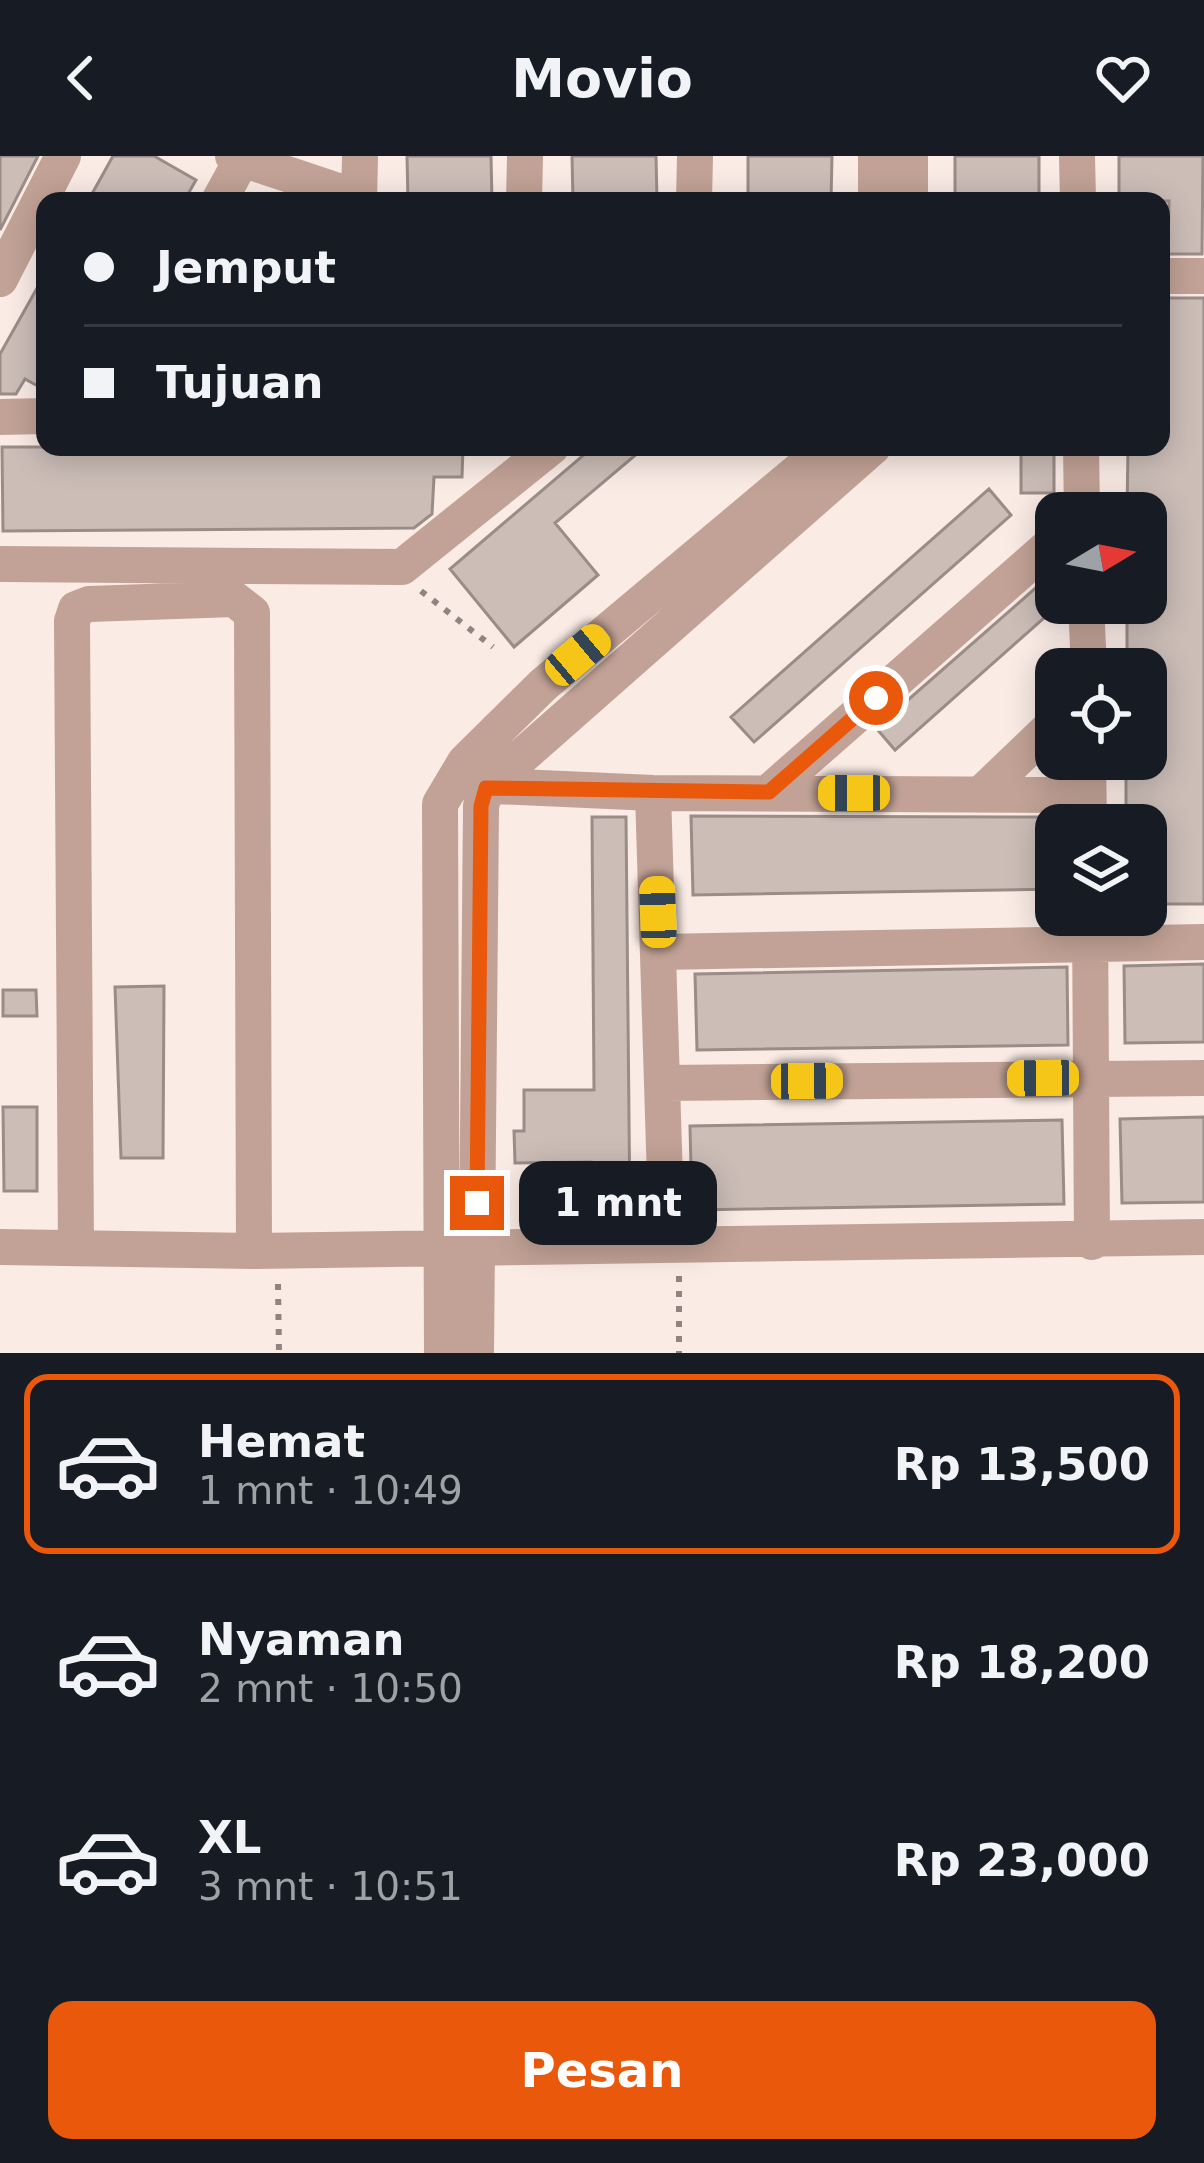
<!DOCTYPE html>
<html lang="id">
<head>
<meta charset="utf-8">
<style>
  :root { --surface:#171b24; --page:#242831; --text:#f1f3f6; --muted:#9ea1a6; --line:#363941; --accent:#ea580c }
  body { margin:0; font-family:"DejaVu Sans",sans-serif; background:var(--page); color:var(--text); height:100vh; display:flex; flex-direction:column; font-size:45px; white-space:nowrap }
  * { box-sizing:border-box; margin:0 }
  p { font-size:39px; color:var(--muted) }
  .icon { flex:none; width:66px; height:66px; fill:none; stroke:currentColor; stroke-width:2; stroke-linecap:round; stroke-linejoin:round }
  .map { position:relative; height:1197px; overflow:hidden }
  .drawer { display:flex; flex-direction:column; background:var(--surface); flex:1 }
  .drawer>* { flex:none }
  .top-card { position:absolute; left:36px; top:36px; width:1134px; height:264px; border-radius:24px; box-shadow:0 6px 30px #0003; display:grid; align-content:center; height:264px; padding:0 48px; background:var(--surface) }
  .needle { width:78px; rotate:80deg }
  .tools { position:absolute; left:1035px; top:336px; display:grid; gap:24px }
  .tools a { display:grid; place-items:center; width:132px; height:132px; border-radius:24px; background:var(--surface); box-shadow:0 6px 30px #0003; font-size:60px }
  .end { position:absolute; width:54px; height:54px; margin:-27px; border:15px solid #ea580c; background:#fff; box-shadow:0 0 0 6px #fff }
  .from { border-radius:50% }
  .bubble { position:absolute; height:84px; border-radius:24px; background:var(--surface); box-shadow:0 6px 30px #0003; font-size:39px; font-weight:700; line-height:84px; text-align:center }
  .car { position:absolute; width:36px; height:72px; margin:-36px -18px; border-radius:15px; box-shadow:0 0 9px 3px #0007; background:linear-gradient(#f5c518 24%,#345 0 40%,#f5c518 0 76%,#345 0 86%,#f5c518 0) }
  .top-card b { display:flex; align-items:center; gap:42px; height:114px; font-size:45px }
  .top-card b+b { border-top:3px solid var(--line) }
  .top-card i { width:30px; height:30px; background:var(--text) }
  ul { padding:21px 0 0; list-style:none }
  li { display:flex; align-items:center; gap:36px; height:180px; margin:0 24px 18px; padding:0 24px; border:6px solid transparent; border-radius:24px }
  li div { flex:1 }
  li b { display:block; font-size:45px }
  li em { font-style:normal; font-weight:700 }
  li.active { border-color:var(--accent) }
  li>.icon { width:108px; height:108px; stroke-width:1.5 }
  .button { display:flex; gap:24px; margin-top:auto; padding:24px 48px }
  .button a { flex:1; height:138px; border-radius:24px; background:var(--accent); color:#fff; font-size:48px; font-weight:700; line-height:138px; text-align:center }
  header { display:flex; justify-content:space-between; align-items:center; height:156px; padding:0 48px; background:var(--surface); font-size:54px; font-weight:700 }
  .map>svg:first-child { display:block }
</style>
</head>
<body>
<header><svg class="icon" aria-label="back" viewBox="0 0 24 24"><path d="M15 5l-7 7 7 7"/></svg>Movio<svg class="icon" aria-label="heart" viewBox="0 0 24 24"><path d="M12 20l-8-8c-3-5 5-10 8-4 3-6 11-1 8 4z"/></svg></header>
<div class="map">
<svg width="1204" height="1197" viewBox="0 0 1204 1197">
  <rect width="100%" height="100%" fill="#faebe5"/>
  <!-- building -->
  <path fill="#ccbdb7" stroke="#9a8c87" stroke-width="3" d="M0 0H38L0 74Z
    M113 0H154L196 24 184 45H88Z
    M407 0H491L492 45H408Z
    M572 0H656L657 45H573Z
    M748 0H832L831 45H748Z
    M955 0H1039V45H955Z
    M1119 0H1203L1202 98H1168L1169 45H1119Z
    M45 118V234L25 223 16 238H0V198Z
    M1161 142H1204V748H1146V669H1126V606H1146V513H1127V447H1146V357H1127L1128 291H1161Z
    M2 291H463L462 321H434L432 358 414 372 3 375Z
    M593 291H645L555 367 598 419 514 491 450 413Z
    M1021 291H1054V337H1021Z
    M989 333 1011 359 754 586 731 561Z
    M1047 422 1056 433V447H1061L895 594 876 572Z
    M691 660 1056 661V733L693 739Z
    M592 661H626L630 1062H592L591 1006 515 1007 514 975H524V934H594Z
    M1204 808V886L1125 887 1124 810Z
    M1067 811 1068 889 697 894 695 818Z
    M164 830 163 1002H121L115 831Z
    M3 834H36L37 860H3Z
    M3 951H37V1035H4Z
    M1204 961V1046L1122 1047 1120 963Z
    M1062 964 1064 1048 692 1054 690 970Z"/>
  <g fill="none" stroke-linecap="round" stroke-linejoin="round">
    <!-- path -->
    <path stroke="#8e8480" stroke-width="6" stroke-dasharray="6 9" stroke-linecap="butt" d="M421 435 493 491
      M679 1120V1197
      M278 1128 279 1197"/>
    <!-- minor -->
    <path stroke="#c2a296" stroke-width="36" d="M233 0 359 42
      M876 0V45
      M910 0V45
      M1077 0 1078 45
      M219 45 242 3
      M359 45 360 0
      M524 45 525 0
      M694 45 695 0
      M1161 120H1204
      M0 123 63 0
      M0 261 45 260
      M1081 291 1082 357
      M0 408 402 411 551 291
      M1086 447 1089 513
      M1088 603 1089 669
      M473 629 653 637 1088 639
      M769 636 1056 384
      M653 637 667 1089
      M982 637 1056 566
      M1090 759 1092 1086
      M660 796 1204 786
      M665 927 1204 922
      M0 1091 254 1095 1204 1081
      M76 1091 72 465 76 453 89 448 234 443 252 457 254 1095
      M442 1197 440 648 465 606 543 529 827 291
      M476 1197 481 650 486 632 873 291"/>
  </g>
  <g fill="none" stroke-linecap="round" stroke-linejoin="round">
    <!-- route -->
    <path stroke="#ea580c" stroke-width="15" d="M477 1047 481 650 486 632 769 636 876 542"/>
  </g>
</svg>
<div class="tools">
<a><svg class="needle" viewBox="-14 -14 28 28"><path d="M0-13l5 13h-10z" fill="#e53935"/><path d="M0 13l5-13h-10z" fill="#9ea1a6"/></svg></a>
<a><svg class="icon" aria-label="locate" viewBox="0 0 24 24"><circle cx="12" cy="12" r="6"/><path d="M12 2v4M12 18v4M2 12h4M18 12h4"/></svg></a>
<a><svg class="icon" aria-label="layers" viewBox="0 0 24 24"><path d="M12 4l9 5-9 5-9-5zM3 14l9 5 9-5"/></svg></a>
</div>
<i class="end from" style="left:876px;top:542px"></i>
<i class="end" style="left:477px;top:1047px"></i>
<div class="bubble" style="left:519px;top:1005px;width:198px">1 mnt</div>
<i class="car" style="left:578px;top:499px;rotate:50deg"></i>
<i class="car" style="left:854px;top:637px;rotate:270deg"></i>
<i class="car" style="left:658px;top:756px;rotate:358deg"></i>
<i class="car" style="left:1043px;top:922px;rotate:269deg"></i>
<i class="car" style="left:807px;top:925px;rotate:89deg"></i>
<div class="top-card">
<b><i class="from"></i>Jemput</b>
<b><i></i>Tujuan</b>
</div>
</div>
<section class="drawer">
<ul>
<li class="active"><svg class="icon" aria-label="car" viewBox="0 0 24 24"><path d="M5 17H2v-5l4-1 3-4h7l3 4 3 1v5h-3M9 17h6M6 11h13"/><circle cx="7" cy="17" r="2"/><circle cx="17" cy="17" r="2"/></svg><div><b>Hemat</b><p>1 mnt · 10:49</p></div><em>Rp 13,500</em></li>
<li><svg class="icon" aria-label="car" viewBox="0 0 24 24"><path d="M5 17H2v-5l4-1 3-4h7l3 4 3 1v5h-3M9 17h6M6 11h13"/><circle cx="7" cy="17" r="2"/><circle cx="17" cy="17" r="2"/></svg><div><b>Nyaman</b><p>2 mnt · 10:50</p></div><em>Rp 18,200</em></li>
<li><svg class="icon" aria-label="car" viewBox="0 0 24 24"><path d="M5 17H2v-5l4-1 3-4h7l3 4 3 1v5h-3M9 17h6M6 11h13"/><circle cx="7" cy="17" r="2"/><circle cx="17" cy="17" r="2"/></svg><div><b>XL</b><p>3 mnt · 10:51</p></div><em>Rp 23,000</em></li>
</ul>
<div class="button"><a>Pesan</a></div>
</section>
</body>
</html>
